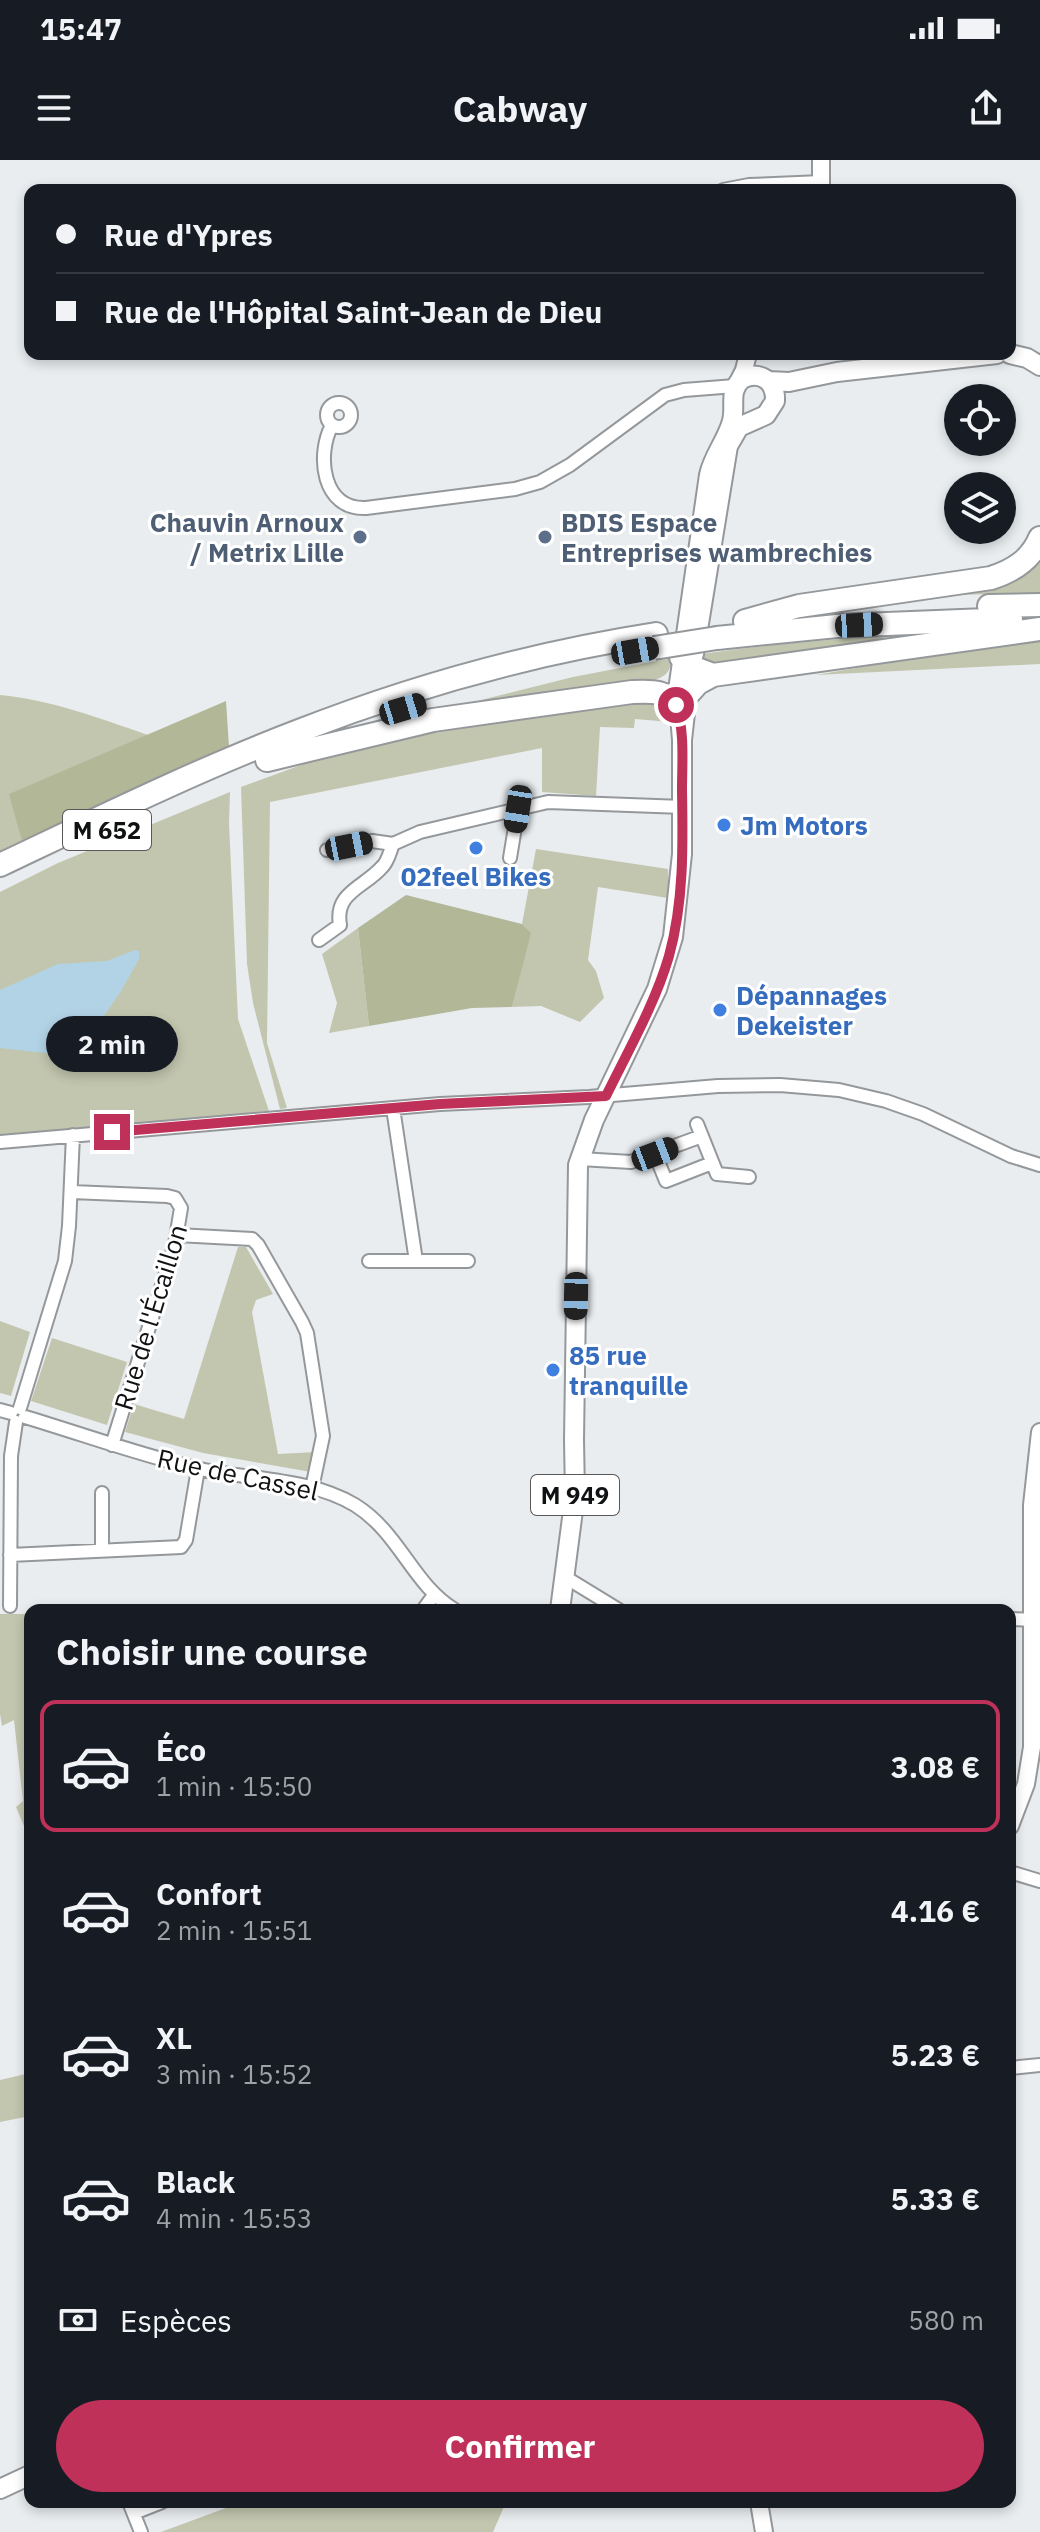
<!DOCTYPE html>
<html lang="fr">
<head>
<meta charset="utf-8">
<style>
  :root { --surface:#171b24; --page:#242831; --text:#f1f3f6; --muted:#9ea1a6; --line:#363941; --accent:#c03159 }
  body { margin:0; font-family:"IBM Plex Sans",sans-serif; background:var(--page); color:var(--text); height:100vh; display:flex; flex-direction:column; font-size:30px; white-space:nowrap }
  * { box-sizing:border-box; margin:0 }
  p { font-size:26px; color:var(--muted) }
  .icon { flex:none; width:44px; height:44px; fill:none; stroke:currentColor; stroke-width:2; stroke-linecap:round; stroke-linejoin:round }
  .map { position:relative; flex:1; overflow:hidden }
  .panel { position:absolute; left:24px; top:1444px; width:992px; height:904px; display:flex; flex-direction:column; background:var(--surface); border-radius:16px; box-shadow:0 4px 12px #0003 }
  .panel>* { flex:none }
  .top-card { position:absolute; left:24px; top:24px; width:992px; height:176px; border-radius:16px; box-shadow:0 4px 12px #0003; display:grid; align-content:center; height:176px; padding:0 32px; background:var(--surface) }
  .tools { position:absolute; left:944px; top:224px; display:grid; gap:16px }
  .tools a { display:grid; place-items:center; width:72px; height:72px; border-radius:50%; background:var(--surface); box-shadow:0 4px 12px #0003; font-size:40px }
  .end { position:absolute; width:36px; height:36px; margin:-18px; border:10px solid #c03159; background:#fff; box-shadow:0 0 0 4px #fff }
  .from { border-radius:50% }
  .bubble { position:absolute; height:56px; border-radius:28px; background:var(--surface); box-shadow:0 4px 12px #0003; font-size:26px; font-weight:700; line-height:56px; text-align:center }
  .car { position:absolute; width:24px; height:48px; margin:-24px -12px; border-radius:10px; box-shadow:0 0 6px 2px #0007; background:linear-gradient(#222 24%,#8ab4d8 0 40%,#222 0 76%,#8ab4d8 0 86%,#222 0) }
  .top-card b { display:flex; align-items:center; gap:28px; height:76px; font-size:30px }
  .top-card b+b { border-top:2px solid var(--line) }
  .top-card i { width:20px; height:20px; background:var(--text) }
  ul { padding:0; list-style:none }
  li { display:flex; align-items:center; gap:24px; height:132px; margin:0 16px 12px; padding:0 16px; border:4px solid transparent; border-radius:16px }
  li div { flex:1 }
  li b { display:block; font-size:30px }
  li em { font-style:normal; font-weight:700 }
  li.on { border-color:var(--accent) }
  li>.icon { width:72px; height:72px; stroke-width:1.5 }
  h2 { padding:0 32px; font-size:36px; line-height:96px }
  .pay { display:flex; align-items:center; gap:20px; height:88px; padding:0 32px; font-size:30px }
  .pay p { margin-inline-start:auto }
  .cta { display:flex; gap:16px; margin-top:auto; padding:16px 32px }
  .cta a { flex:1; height:92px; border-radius:48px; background:var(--accent); color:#fff; font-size:32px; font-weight:700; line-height:92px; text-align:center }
  .status { display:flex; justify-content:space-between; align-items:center; height:56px; padding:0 40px; background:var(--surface); direction:ltr }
  .status svg { height:22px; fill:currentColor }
  header { display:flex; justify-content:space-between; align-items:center; height:104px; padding:0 32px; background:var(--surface); font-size:36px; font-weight:700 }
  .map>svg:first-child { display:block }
</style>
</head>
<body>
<div class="status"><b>15:47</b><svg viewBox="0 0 49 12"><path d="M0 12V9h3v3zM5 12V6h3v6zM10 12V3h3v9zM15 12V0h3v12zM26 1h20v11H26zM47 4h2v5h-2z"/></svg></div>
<header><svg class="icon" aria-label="menu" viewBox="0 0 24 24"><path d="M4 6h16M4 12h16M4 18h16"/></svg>Cabway<svg class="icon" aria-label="share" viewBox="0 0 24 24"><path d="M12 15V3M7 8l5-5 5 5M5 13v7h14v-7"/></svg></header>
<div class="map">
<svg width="1040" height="2372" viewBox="0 0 1040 2372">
  <rect width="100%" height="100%" fill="#e9edf0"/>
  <!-- green -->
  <path fill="#c2c6ae" d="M1036 401 1040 404V433L954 435 978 428Z
    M947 475 719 508 702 501V494C783 482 865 476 947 475Z
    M1040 479V504L816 515 1003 482Z
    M672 498C670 515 664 517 648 522L441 550 573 517Z
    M0 535C51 540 99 558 148 575L10 634 22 682 0 692Z
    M651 539C663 542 669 549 670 562L635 559 634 568 600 567 596 636 542 632V588L270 642 267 883 287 948 280 949 253 843 247 804 241 627 350 587 403 576Z
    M230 632 229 663 238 859 269 951 0 975V732L58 703Z
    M536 689 668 709V738L598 727 588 800 596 811 604 838 580 862 541 846 512 847 530 773 522 764Z
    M358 768 369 866 329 873 337 843 322 794Z
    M238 1087H246L273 1134 256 1140 252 1152 278 1294 316 1292 311 1312 203 1293 125 1272 134 1244 184 1259Z
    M0 1161 30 1172 11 1236 0 1233Z
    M52 1178 127 1202 107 1265 31 1241Z
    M0 1454H30L29 1678 16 1647 23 1641 14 1560 2 1566 0 1554Z
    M30 1913V1956L0 1962V1920Z
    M242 2342H506L493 2372H161Z"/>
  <!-- forest -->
  <path fill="#b1b797" d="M226 541 229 587 91 648 22 682 9 634Z
    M406 735 522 764 531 773 512 847 472 848 369 866 358 768Z"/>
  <!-- water -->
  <path fill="#b2d3e6" d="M135 790 139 791V799L121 831 83 887 63 895 0 888V830L58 804 107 801Z"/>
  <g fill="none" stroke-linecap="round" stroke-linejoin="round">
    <defs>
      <path id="street" d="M723 30 749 25 822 22
        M327 255a12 12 0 1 1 24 0a12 12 0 1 1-24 0Z
        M332 265C316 295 322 350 366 348L515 329 540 322 570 305 665 235 684 230 735 226
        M327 690 372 681 393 684
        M510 698 518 649
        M319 780 340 765C334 732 365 727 382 707 388 702 390 691 393 684L420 672 548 642 683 647
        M393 948 416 1101
        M697 964 717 1014 749 1017
        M0 982 440 944 589 937 718 926 780 925 839 930 886 941 923 954 1011 996 1040 1005
        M655 994 666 1021 712 1003
        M580 999 631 1002 702 976
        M72 1032 167 1036 175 1038 181 1048 175 1084 112 1285
        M177 1075 252 1079 258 1085 302 1162 307 1173 323 1276 312 1328
        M369 1101H468
        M20 1248 65 1101 69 1066 73 975
        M0 1250 11 1253
        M25 1257C82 1274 137 1294 195 1308 247 1320 308 1317 355 1345 400 1373 412 1424 455 1450
        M102 1389V1333
        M10 1395 181 1387 186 1380 198 1309
        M565 1417 619 1450
        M10 1446 11 1296 16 1262
        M423 1450 434 1435
        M1010 1459 1040 1460
        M1010 1712 1040 1721
        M1010 1908 1040 1905
        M129 2342 141 2372
        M134 2353 162 2342"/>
      <path id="secondary" d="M821 30V0
        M737 224 744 210 748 194
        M1010 1666 1026 1624 1032 1587V1345L1040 1272
        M759 2342 764 2372"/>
      <path id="primary" d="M1010 194 1027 198 1040 206
        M769 221 789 222 837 212 997 194
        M682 580 687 535
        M560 1450 575 1335 574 1280 578 1005 594 960 657 829 673 777 682 694V580L678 530 709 315C713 296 727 280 732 261 736 245 728 231 742 219 760 210 776 221 775 241L766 255 739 267 728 286 694 494
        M0 2329 30 2315"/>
      <path id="highway" d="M989 446 1040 445
        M745 461 799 446 991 418C1013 411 1031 400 1040 378
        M717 478 837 466 1011 459
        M681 497 697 509 713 515
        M688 534 698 523 713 515 1040 469
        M267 600 433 560 632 532C652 531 668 530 678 549
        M0 705C99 658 197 610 299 571 414 526 534 493 656 474"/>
    </defs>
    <!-- street casing -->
    <use href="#street" stroke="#95989b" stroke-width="16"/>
    <!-- secondary casing -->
    <use href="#secondary" stroke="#95989b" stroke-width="20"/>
    <!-- primary casing -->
    <use href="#primary" stroke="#95989b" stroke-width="22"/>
    <!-- highway casing -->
    <use href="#highway" stroke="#95989b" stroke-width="26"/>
    <!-- street -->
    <use href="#street" stroke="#fff" stroke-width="12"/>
    <!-- secondary -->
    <use href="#secondary" stroke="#fff" stroke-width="16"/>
    <!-- primary -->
    <use href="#primary" stroke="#fff" stroke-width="18"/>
    <!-- highway -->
    <use href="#highway" stroke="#fff" stroke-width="22"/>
    <defs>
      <path id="highway-bridge" d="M654 488 717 478"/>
    </defs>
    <!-- highway-bridge casing -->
    <use href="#highway-bridge" stroke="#95989b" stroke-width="26" stroke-linecap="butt"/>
    <!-- highway-bridge -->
    <use href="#highway-bridge" stroke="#fff" stroke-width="22"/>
  </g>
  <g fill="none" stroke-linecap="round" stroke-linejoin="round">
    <!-- route -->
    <path stroke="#c03159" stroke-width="10" d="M112 972 440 944 606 936C628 891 655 844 669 796 684 742 683 685 682 630 682 603 685 571 676 545"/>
  </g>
  <!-- markers -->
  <g fill="#5c6f8a" stroke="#fff" stroke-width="3">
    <circle cx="360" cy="377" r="8"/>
    <circle cx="545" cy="377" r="8"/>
  </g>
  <g fill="#3f7fe0" stroke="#fff" stroke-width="3">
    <circle cx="724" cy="665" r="8"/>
    <circle cx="476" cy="688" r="8"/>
    <circle cx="720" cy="850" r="8"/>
    <circle cx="553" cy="1210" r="8"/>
  </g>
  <g text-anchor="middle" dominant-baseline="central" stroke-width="6" stroke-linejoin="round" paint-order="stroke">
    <!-- shield labels -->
    <g fill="#fff" stroke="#585859" stroke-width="2">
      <rect x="63" y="650" width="88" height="40" rx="6"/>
      <rect x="531" y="1315" width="88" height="40" rx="6"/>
    </g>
    <g font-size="24" font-weight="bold" fill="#101112">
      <text x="107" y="670">M 652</text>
      <text x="575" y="1335">M 949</text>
    </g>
    <!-- service labels -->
    <g font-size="26" font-weight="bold" fill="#4e5e75" stroke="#fff" text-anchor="end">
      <text x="344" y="362">Chauvin Arnoux<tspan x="344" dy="30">/ Metrix Lille</tspan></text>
      <text x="561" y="362" text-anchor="start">BDIS Espace<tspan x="561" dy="30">Entreprises wambrechies</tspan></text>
    </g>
    <!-- shop labels -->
    <g font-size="26" font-weight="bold" fill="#366cbe" stroke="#fff" text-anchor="start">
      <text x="740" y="665">Jm Motors</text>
      <text x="476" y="716" text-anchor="middle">02feel Bikes</text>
      <text x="736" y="835">Dépannages<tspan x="736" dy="30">Dekeister</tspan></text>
      <text x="569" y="1195">85 rue<tspan x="569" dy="30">tranquille</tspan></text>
    </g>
    <!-- street labels -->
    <g font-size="26" fill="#101112" stroke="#fff">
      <text transform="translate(150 1157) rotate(-73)">Rue de l'Écaillon</text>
      <text transform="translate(238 1314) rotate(12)">Rue de Cassel</text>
    </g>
  </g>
</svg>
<div class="tools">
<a><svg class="icon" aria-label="locate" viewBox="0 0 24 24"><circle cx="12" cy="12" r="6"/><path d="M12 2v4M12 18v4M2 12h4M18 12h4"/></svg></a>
<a><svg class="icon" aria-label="layers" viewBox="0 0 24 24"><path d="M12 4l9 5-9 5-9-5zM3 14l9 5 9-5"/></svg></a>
</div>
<i class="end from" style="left:676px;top:545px"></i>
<i class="end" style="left:112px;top:972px"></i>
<div class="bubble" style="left:46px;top:856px;width:132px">2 min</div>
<i class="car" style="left:859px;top:465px;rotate:87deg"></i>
<i class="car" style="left:635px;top:491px;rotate:80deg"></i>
<i class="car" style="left:403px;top:549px;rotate:73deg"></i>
<i class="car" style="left:518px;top:649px;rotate:189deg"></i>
<i class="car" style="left:349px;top:686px;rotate:79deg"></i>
<i class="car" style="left:655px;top:994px;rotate:69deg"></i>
<i class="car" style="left:576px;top:1136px;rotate:181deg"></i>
<div class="top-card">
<b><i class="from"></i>Rue d'Ypres</b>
<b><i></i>Rue de l'Hôpital Saint-Jean de Dieu</b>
</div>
<section class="panel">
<h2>Choisir une course</h2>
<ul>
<li class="on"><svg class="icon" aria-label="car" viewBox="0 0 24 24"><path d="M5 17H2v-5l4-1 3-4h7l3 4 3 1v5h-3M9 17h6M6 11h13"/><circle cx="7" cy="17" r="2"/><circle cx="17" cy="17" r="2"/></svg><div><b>Éco</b><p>1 min · 15:50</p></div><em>3.08 €</em></li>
<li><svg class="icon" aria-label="car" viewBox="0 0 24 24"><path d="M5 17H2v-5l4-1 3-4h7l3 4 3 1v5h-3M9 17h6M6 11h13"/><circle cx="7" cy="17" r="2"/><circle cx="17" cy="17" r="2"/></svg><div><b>Confort</b><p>2 min · 15:51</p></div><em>4.16 €</em></li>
<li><svg class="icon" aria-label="car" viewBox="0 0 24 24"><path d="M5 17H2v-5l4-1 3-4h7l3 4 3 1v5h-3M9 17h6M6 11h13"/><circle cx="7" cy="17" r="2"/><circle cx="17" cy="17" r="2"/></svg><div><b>XL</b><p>3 min · 15:52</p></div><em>5.23 €</em></li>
<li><svg class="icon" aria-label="car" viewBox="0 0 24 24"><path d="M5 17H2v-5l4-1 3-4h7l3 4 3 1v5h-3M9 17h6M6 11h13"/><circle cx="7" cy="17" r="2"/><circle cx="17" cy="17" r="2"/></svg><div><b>Black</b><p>4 min · 15:53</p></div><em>5.33 €</em></li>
</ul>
<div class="pay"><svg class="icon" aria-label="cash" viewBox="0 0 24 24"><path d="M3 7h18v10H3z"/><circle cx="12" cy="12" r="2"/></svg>Espèces<p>580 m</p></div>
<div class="cta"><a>Confirmer</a></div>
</section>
</div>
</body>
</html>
